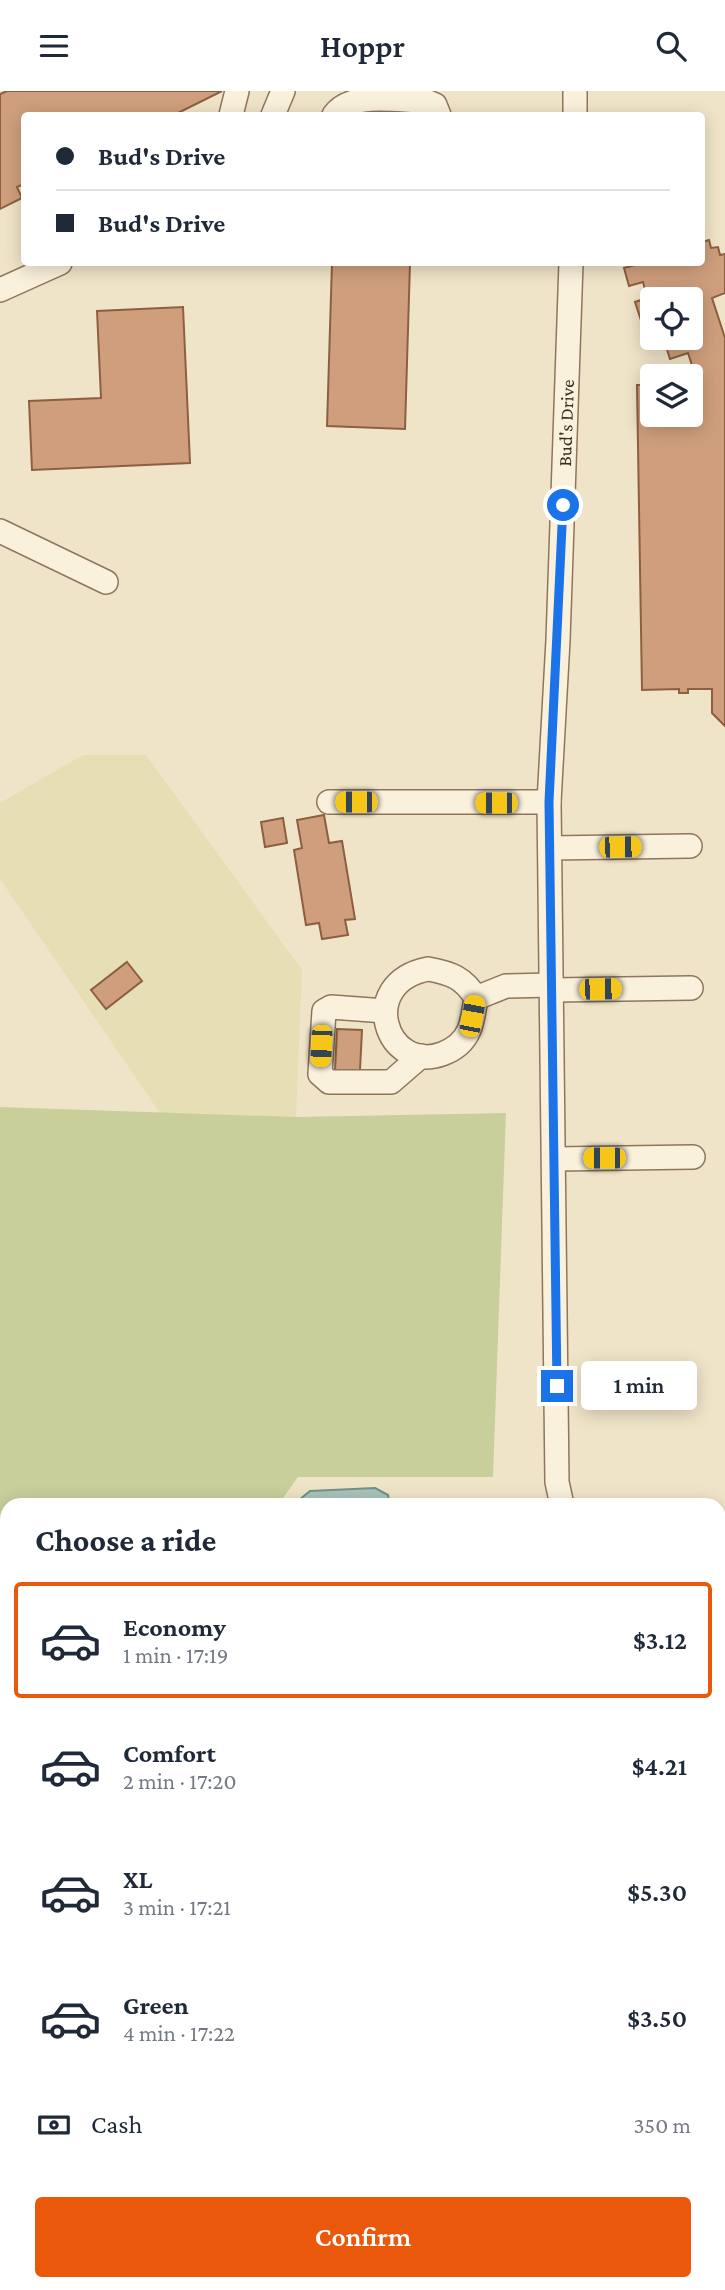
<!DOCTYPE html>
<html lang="en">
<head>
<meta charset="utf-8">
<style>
  :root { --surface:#fff; --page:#f6f6f7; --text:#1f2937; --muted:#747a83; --line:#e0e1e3; --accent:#ea580c }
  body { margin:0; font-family:"Crimson Pro",serif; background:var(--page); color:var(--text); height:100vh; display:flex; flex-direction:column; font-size:26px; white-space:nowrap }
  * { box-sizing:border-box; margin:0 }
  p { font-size:23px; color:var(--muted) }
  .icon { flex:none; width:38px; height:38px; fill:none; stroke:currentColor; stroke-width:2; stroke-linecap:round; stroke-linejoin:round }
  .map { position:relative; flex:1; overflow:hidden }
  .details { position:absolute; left:0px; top:1407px; width:726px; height:793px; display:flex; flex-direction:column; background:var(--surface); border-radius:21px 21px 0 0; box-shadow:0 4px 18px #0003 }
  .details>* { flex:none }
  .guide { position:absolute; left:21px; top:21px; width:684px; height:154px; border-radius:7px; box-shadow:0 4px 18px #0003; display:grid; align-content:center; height:154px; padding:0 35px; background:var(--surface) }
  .controls { position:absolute; left:640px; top:196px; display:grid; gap:14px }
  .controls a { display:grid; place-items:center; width:63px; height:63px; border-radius:7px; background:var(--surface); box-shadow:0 4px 18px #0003; font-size:35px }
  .end { position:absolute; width:32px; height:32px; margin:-16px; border:9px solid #1a73e8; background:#fff; box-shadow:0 0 0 4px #fff }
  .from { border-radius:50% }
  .bubble { position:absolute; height:49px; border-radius:7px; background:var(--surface); box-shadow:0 4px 18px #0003; font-size:23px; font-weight:600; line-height:49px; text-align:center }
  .car { position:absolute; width:21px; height:42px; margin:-21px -10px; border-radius:9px; box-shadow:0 0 5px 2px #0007; background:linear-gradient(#f5c518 24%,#345 0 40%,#f5c518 0 76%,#345 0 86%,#f5c518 0) }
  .guide b { display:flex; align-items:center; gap:24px; height:66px; font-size:26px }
  .guide b+b { border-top:2px solid var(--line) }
  .guide i { width:18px; height:18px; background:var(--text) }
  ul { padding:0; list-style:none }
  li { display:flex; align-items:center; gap:21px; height:116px; margin:0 14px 10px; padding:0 21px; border:4px solid transparent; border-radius:7px }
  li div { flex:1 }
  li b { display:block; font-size:26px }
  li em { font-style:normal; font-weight:600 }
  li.current { border-color:var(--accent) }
  li>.icon { width:63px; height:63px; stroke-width:1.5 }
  h2 { padding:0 35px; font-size:32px; line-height:84px }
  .pay { display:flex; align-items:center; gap:18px; height:77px; padding:0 35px; font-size:26px }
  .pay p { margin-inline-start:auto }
  .button { display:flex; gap:14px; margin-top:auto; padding:14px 35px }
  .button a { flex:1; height:80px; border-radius:7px; background:var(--accent); color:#fff; font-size:28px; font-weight:600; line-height:80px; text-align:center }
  header { display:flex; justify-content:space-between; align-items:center; height:91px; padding:0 35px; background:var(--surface); font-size:32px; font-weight:600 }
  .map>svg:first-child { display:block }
</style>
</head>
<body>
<header><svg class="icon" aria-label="menu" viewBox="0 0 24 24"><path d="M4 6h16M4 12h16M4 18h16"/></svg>Hoppr<svg class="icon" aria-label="search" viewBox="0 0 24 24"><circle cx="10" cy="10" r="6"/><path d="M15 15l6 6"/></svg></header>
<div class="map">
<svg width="725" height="2199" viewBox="0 0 725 2199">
  <rect width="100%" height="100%" fill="#f0e4c8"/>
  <!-- farmland -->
  <path fill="#e6deb5" d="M83 664H146L302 879 296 1026 160 1022 0 788V712Z
    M7 2154V2193H188L189 2199H0V2155Z"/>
  <!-- green -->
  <path fill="#c9cf9b" d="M0 1016 296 1026 506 1022 493 1386H298L278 1414H7V1600H0Z
    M0 1668H7V1745H0Z"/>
  <!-- water -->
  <path fill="#a9c4bc" stroke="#6f938a" stroke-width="2" d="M375 1397 388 1404 390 1414H293L310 1400Z
    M725 1600V2199H386L385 2193H719V1603Z"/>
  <!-- building -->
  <path fill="#cf9f7d" stroke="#8d5f41" stroke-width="2" fill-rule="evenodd" d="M7 0H222L174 24H24V93L17 96 22 107 0 118V3Z
    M709 149 711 157 718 156 720 164 725 163V202L712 207 725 247V635L712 622V598H688V602H679V598L642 599 637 294H653V324H691V293H698L688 262 670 268 664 249 649 254 635 211 647 207 643 191 629 195 624 177 642 172H702V151ZM653 208H691V247H653Z
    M332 172H410L405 338 327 335Z
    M183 216 190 372 32 379 29 310 101 307 97 220Z
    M324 724 329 752 342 750 355 828 345 829 348 844 322 848 319 832 306 834 294 759 302 757 297 729Z
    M283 727 287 752 265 756 261 731Z
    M127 871 142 890 106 918 91 899Z
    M337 938 362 939 360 979H335Z
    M7 1829V2031L0 2032V1859L3 1858 0 1830Z"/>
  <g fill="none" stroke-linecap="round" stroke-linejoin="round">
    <defs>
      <g id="minor">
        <path d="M231 24 237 0"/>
        <path d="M273 24 283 0"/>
        <path d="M334 24C351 0 397 10 426 10L435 14 439 24"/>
        <path d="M575 24V0"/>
        <path d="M0 199 60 172"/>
        <path d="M0 440 106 491"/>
        <path d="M329 711H549"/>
        <path d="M550 757 690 755"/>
        <path d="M428 878C451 882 464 887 476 907 474 918 473 930 469 939 464 951 453 959 442 963 386 983 356 892 428 878Z"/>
        <path d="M553 899 691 897"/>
        <path d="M476 907 506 895 552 894"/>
        <path d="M385 920 331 916 324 920 320 983 329 991H391L421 965"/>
        <path d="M555 1068 693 1066"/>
        <path id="s1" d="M562 1414 557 1391 549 711 558 549 571 172"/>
        <path d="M719 1495 725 1492"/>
        <path d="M0 1637H7"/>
        <path d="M0 1771H7"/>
        <path d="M0 2117 7 2116"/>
      </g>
    </defs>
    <!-- minor casing -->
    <use href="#minor" stroke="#8d765c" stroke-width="26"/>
    <!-- minor -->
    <use href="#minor" stroke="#faf1dc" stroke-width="23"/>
  </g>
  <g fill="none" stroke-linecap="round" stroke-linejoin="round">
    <!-- route -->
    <path stroke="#1a73e8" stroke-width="9" d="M557 1295 549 711 563 414"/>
  </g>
  <g text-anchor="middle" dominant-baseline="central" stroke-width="6" stroke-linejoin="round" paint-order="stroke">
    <!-- street labels -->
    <g font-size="19" fill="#3d2e20" stroke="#f7eed8">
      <text stroke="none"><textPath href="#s1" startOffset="1083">Bud's Drive</textPath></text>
    </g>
  </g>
</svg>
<div class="controls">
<a><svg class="icon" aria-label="locate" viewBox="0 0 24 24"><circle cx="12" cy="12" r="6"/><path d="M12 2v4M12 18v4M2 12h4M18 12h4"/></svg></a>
<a><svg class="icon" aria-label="layers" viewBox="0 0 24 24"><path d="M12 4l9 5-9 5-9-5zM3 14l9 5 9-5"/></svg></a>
</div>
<i class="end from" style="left:563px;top:414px"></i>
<i class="end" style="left:557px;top:1295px"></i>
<div class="bubble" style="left:581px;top:1270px;width:116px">1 min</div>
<i class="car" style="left:356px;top:711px;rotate:270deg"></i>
<i class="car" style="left:496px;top:712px;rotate:270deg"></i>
<i class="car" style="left:620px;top:756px;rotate:89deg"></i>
<i class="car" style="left:600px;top:898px;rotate:89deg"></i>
<i class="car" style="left:472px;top:925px;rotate:11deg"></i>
<i class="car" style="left:321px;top:955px;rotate:183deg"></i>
<i class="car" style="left:604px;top:1067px;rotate:270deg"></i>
<div class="guide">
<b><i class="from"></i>Bud's Drive</b>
<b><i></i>Bud's Drive</b>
</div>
<section class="details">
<h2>Choose a ride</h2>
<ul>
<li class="current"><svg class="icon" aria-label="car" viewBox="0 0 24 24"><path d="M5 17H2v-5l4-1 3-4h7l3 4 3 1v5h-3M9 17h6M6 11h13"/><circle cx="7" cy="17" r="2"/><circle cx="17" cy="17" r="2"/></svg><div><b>Economy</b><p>1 min · 17:19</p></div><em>$3.12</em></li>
<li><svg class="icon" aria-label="car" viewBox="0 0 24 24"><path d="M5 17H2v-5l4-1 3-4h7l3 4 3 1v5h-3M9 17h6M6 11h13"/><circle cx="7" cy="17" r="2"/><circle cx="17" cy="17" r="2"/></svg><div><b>Comfort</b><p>2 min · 17:20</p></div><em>$4.21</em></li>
<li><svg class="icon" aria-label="car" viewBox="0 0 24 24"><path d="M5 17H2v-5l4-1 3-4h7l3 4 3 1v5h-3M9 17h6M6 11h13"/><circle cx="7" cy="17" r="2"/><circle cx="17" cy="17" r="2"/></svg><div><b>XL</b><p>3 min · 17:21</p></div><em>$5.30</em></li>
<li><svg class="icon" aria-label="car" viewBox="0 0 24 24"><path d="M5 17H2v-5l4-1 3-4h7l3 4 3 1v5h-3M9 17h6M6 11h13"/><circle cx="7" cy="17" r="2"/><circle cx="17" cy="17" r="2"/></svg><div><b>Green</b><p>4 min · 17:22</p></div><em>$3.50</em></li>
</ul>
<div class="pay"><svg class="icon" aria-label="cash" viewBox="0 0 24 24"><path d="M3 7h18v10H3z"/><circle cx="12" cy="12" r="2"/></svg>Cash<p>350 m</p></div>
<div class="button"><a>Confirm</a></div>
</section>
</div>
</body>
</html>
